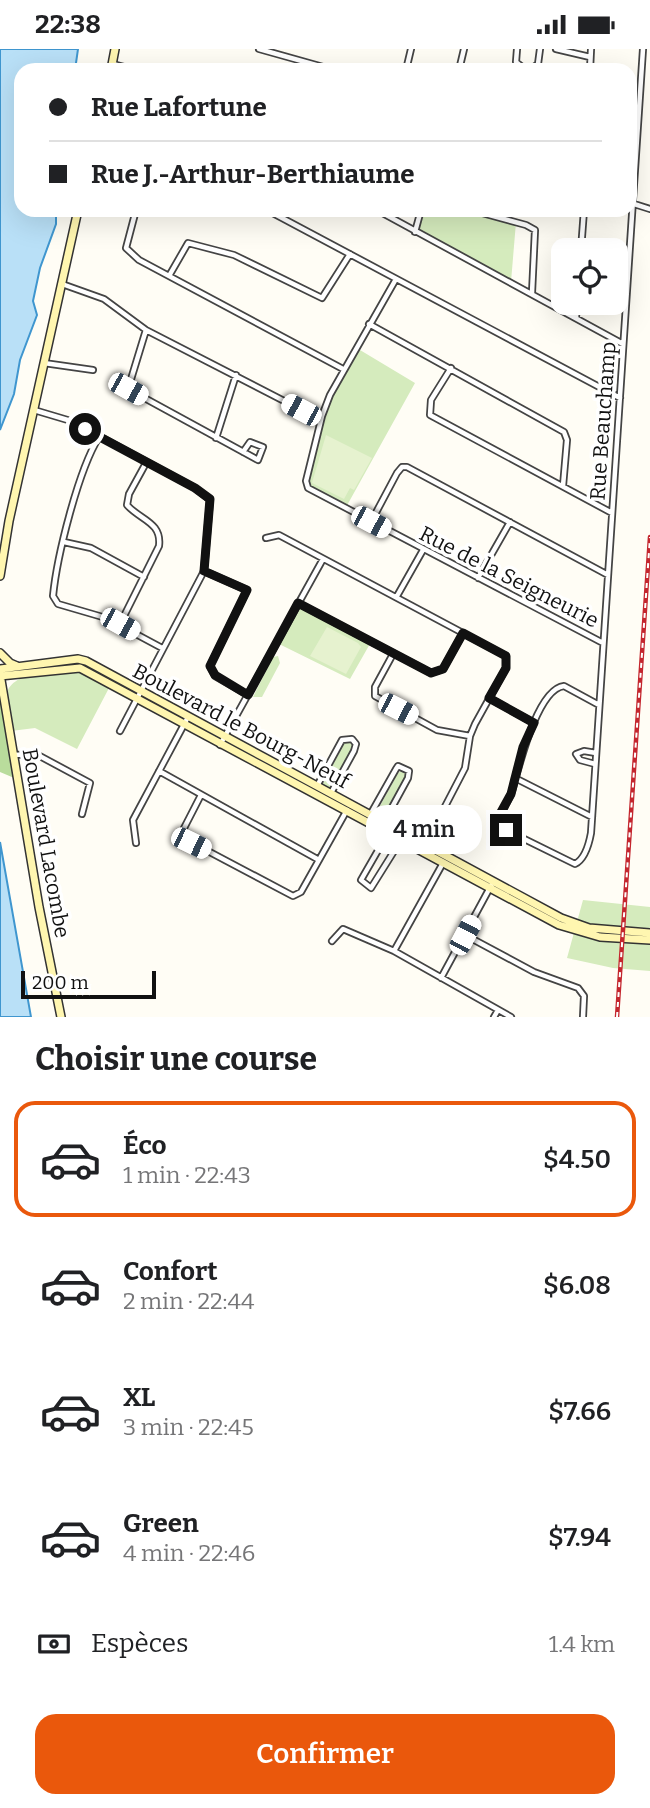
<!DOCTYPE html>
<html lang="fr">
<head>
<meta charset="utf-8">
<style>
  :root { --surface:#fff; --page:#f2f2f2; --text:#202124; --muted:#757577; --line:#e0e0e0; --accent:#ea580c }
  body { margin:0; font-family:Bitter,serif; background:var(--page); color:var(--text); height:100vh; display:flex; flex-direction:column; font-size:26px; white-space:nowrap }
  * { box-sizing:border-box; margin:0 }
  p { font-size:23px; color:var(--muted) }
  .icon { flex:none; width:38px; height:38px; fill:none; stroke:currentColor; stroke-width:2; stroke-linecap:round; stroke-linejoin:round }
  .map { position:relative; height:968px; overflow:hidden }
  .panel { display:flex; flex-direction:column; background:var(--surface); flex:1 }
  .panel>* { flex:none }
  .top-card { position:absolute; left:14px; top:14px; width:623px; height:154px; border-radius:21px; box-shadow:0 7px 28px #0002; display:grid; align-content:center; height:154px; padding:0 35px; background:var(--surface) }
  .fabs { position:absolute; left:551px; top:189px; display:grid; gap:14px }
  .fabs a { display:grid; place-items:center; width:77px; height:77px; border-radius:14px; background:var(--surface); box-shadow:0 7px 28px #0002; font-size:35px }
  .scale { position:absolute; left:21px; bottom:18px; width:135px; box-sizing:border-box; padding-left:7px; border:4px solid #111; border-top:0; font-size:19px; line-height:24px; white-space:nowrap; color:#111; -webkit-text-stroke:5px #fff; paint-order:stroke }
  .end { position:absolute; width:32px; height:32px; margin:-16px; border:9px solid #111; background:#fff; box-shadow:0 0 0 4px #fff }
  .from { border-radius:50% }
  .bubble { position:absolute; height:49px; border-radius:21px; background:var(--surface); box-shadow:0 7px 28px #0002; font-size:23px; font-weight:600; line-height:49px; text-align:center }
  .car { position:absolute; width:21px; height:42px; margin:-21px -10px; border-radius:9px; box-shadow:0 0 5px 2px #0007; background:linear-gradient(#fff 24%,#345 0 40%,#fff 0 76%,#345 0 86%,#fff 0) }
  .top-card b { display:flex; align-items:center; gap:24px; height:66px; font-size:26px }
  .top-card b+b { border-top:2px solid var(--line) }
  .top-card i { width:18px; height:18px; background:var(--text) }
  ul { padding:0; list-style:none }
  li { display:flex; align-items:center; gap:21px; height:116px; margin:0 14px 10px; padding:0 21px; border:4px solid transparent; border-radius:21px }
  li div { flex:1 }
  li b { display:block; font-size:26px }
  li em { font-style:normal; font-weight:600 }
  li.selected { border-color:var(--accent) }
  li>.icon { width:63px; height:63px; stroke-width:1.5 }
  h2 { padding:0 35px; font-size:32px; line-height:84px }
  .pay { display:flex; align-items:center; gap:18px; height:77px; padding:0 35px; font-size:26px }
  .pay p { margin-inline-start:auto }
  .action { display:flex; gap:14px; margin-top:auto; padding:14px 35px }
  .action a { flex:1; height:80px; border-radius:21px; background:var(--accent); color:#fff; font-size:28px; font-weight:600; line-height:80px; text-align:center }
  .status { display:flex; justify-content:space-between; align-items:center; height:49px; padding:0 35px; background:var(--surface); direction:ltr }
  .status svg { height:19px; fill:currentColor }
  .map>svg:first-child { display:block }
</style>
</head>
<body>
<div class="status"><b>22:38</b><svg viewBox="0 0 49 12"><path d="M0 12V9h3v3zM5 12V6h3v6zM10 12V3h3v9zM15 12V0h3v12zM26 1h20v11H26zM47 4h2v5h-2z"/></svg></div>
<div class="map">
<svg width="650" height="968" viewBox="0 0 650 968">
  <rect width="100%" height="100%" fill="#fffdf5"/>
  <!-- green -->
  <path fill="#d5ebbd" d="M421 161H471L516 173 511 233 415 182Z
    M355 298 415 334 345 460 318 446 306 435 323 365Z
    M298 554 371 593 350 630 277 594Z
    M278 607 280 614 262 648H253L273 608Z
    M76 622 109 639 77 700 35 679 11 682C9 673 6 663 6 654 3 620 53 624 76 622Z
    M348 691 354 698 330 742 322 736 345 693Z
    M404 720 408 723 407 729 381 771 375 766 398 724Z
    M583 851 650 858V922L613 919 567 909Z"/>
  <!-- forest -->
  <path fill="#b9dc9c" d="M0 625 19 731 0 723Z"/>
  <!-- pitch -->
  <path fill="#e6f2cf" d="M326 386 372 409 354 441 350 439 344 450 312 434Z
    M327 578 358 594 361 598 346 625 310 607Z"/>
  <!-- water -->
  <path fill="#b9e0f7" stroke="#3f96cf" stroke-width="2" d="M0 0H78L75 21H21V161H56V175L40 219 33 252 37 266 20 311 14 345 0 381Z
    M0 793 31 968H0Z"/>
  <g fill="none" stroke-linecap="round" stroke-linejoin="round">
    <defs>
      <path id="street" d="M259 0 334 21
        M517 0 516 13 526 21
        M556 0 590 8
        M113 15 136 21
        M406 21 411 0
        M459 21 464 0
        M530 21 538 15 540 0
        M590 21 591 0
        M631 154 650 160
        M136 161 126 199 139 211 343 320
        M267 161 620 349
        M377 161 623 295
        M471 161 526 176 535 181 532 244
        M415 183 421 161
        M581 201 584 161
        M169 227 188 194 234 206 322 249 350 205
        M396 230 330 346 322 367 306 432 308 439 603 594
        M62 235 104 250 146 281 321 371
        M576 269 577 254
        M369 275 564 383 567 391 563 437
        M146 281 128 340 258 411 263 398 250 393 243 403
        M44 314 93 321
        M451 319 431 351 430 366 612 464
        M34 361 71 372 195 439 210 451 204 522 120 682
        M99 388C78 422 57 507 53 547L58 555 106 569 162 599
        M216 389 236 326
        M371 473 397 424 402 418H407L608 526
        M266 489 279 486 506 607V619L475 675 470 687 465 719 425 796
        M64 493 91 499 144 528
        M204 522 247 541 210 617 215 627 248 646
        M478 529 510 473
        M397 547 423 501
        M298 554 431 624 443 620 463 584
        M120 575 159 497C162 473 140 471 127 456L129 445 146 414
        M393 605 375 638V647L437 681 470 687
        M489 649 534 674
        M599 656 564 637C537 640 519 718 512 742 508 755 498 763 502 777L506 781 575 815C585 810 589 795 591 784L643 0
        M220 696 323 510
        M13 706 36 705 90 734 82 765
        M595 715 580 711 576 705 584 702 596 704
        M159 722 319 811
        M515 729 592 768
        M317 737 342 691 352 690 356 695 354 702 331 744
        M201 746 182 783 187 791 293 847 301 843 347 761
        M370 766 396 720 398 717 409 722 408 729 384 773
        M388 784 361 831 371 839 401 791
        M136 794 133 771 188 668
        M465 886 534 923 578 939 584 947 583 968
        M332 892 343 880 394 902 511 968
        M394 902 443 814
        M441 929 493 833
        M494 968 498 961"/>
      <path id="secondary" d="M111 21 115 0
        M0 527 9 472 78 161
        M0 604 10 614 17 617
        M0 620 78 610 86 612 561 869 589 879 650 884
        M0 625 39 858 61 968
        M0 627 80 619 559 876 600 888 650 891"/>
    </defs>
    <!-- street casing -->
    <use href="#street" stroke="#444" stroke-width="8"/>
    <!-- secondary casing -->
    <use href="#secondary" stroke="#333" stroke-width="10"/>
    <!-- street -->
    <use href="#street" stroke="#fff" stroke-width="4.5"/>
    <!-- secondary -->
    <use href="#secondary" stroke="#fff6b0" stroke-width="7"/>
    <defs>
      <path id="rail" d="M617 968 650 488"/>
    </defs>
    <!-- rail casing -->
    <use href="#rail" stroke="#c4262e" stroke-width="4.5"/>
    <!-- rail -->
    <use href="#rail" stroke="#fff" stroke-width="2" stroke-dasharray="5" stroke-linecap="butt"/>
  </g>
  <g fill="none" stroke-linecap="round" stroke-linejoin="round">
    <!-- route -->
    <path stroke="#111" stroke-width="9" d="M85 380 195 439 210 450 204 522 247 541 210 617 215 626 248 646 298 554 431 624 443 620 463 584 506 607V619L489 649 534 674 523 698 511 745 500 765 502 777 506 781"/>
  </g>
  <g text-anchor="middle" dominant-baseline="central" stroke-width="7" stroke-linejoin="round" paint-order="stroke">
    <!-- street labels -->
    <g font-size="21" fill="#111" stroke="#fff">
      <text transform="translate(603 372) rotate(-86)">Rue Beauchamp</text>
      <text transform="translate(509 528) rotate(27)">Rue de la Seigneurie</text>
      <text transform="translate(241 677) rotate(28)">Boulevard le Bourg-Neuf</text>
      <text transform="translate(46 794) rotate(80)">Boulevard Lacombe</text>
    </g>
  </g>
</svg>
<div class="fabs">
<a><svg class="icon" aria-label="locate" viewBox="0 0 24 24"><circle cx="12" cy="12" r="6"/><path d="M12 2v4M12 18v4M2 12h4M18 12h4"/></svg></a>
</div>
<div class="scale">200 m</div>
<i class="end from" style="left:85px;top:380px"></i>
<i class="end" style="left:506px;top:781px"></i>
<div class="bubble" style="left:366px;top:756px;width:116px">4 min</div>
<i class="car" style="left:128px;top:340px;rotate:119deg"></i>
<i class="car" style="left:301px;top:361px;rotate:298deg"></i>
<i class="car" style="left:371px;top:473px;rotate:118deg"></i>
<i class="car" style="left:120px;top:575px;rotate:119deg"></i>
<i class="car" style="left:398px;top:660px;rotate:117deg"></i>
<i class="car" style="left:191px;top:794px;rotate:116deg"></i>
<i class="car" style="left:465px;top:886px;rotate:28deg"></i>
<div class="top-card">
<b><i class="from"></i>Rue Lafortune</b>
<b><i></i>Rue J.-Arthur-Berthiaume</b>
</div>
</div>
<section class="panel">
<h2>Choisir une course</h2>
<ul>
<li class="selected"><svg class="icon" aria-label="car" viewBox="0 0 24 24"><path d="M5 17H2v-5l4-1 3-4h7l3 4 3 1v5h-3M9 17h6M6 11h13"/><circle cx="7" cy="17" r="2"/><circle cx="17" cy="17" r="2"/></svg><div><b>Éco</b><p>1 min · 22:43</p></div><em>$4.50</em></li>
<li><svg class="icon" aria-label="car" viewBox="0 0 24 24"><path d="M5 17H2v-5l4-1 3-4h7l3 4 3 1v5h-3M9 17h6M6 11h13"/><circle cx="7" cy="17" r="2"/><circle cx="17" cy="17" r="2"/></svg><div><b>Confort</b><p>2 min · 22:44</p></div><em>$6.08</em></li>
<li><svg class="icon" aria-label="car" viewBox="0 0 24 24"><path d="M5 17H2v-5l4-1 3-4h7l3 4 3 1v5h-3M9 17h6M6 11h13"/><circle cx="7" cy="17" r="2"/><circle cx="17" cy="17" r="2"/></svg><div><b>XL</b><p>3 min · 22:45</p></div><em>$7.66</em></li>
<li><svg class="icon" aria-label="car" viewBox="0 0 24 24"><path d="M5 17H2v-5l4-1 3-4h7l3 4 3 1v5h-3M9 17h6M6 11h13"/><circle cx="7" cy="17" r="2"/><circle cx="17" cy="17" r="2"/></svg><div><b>Green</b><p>4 min · 22:46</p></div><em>$7.94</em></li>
</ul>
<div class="pay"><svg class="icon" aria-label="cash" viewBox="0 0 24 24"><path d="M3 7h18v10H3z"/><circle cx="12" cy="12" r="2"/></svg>Espèces<p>1.4 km</p></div>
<div class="action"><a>Confirmer</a></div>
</section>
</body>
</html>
